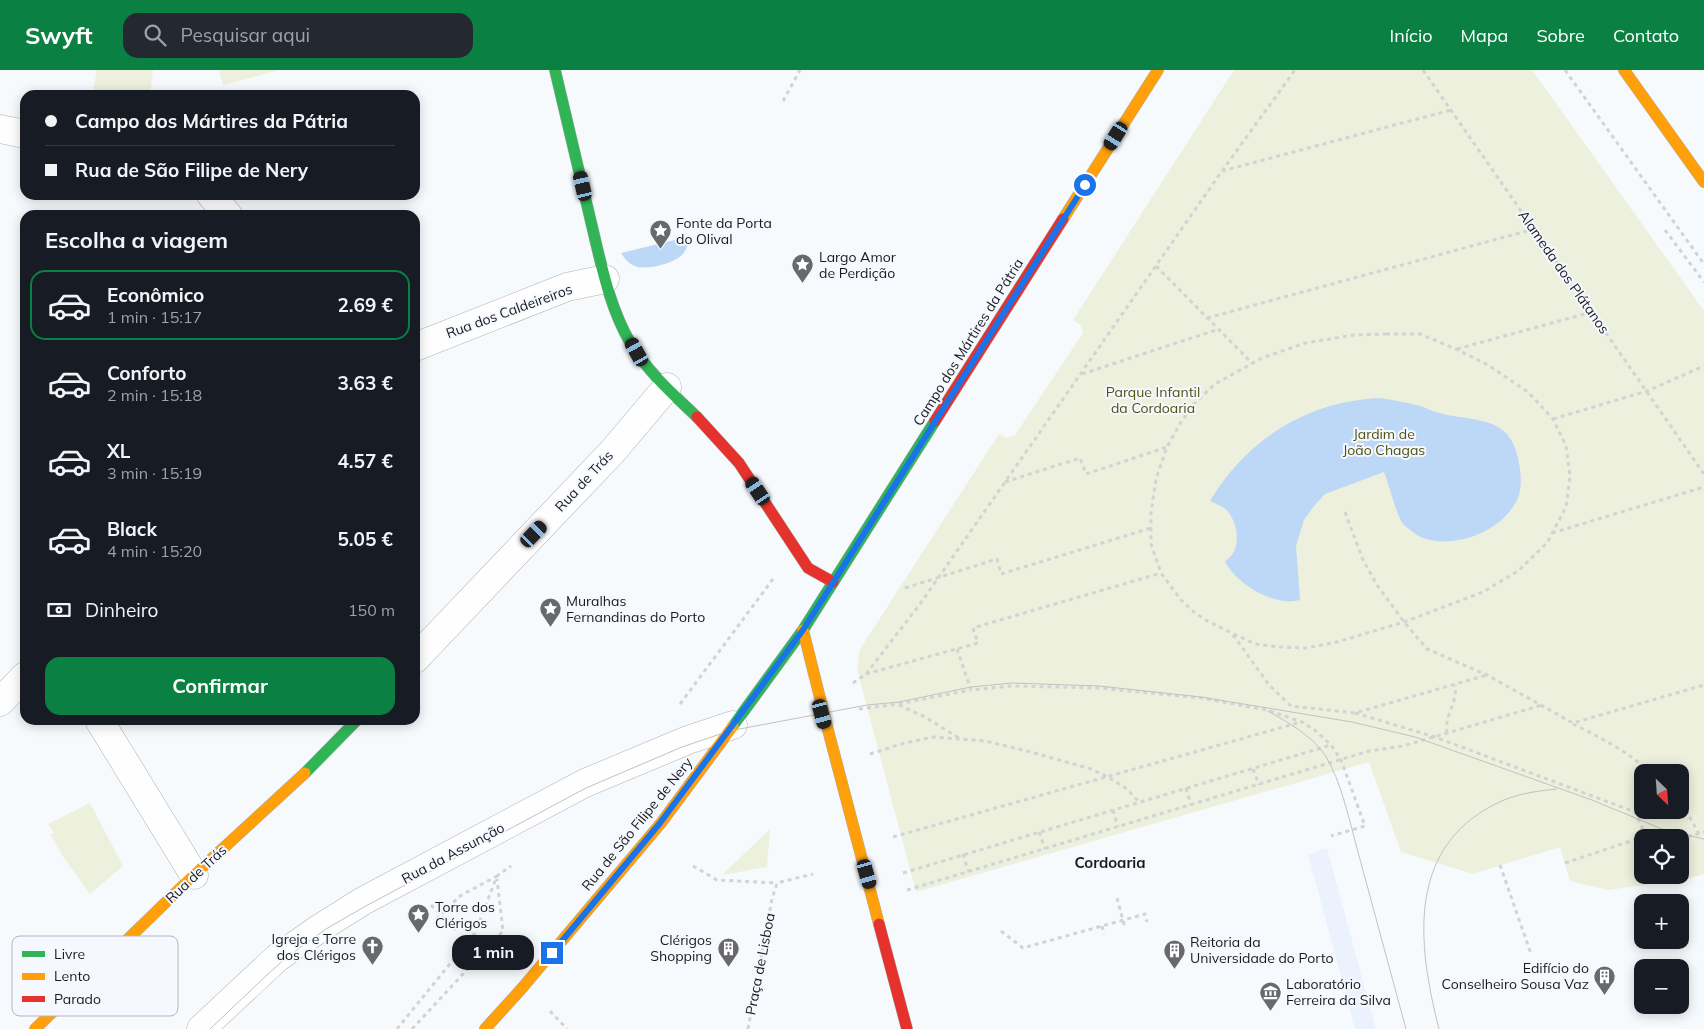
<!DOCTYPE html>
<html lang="pt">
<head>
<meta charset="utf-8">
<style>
  :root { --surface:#171b24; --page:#242831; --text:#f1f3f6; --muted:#9ea1a6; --line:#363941; --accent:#0b8043 }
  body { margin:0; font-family:Mulish,sans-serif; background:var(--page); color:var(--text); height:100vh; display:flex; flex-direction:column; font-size:19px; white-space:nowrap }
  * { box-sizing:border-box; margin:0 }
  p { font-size:16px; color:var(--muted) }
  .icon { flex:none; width:28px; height:28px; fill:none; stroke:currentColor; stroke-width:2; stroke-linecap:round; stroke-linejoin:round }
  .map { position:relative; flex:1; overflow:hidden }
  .sheet { position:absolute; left:20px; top:140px; width:400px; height:515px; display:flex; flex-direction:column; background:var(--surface); border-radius:15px; box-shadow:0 2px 12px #0003 }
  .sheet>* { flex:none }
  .banner { position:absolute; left:20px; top:20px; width:400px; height:110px; border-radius:15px; box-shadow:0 2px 12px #0003; display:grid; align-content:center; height:110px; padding:0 25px; background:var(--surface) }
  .needle { width:32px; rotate:155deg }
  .tools { position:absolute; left:1634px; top:694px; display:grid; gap:10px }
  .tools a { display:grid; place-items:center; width:55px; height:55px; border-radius:10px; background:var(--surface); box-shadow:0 2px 12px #0003; font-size:25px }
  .end { position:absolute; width:22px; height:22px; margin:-11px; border:6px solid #1a73e8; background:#fff; box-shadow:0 0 0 2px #fff }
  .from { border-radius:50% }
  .bubble { position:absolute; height:35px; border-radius:15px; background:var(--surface); box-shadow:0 2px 12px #0003; font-size:16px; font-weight:700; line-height:35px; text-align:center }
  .car { position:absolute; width:15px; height:30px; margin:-15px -8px; border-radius:6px; box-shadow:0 0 4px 1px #0007; background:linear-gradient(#222 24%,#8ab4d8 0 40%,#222 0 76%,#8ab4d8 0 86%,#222 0) }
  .banner b { display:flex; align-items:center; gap:18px; height:48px; font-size:19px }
  .banner b+b { border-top:1px solid var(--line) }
  .banner i { width:12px; height:12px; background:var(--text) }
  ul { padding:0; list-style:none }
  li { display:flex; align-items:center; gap:15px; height:70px; margin:0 10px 8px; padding:0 15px; border:2px solid transparent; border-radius:15px }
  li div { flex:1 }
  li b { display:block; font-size:19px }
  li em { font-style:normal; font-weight:700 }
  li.selected { border-color:var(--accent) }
  li>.icon { width:45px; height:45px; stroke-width:1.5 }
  h2 { padding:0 25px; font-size:22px; line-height:60px }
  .pay { display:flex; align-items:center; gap:12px; height:55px; padding:0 25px; font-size:19px }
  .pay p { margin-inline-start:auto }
  .cta { display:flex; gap:10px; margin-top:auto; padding:10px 25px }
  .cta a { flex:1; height:58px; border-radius:15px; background:var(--accent); color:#fff; font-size:20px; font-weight:700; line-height:58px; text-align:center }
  header { display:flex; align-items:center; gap:30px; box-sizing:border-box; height:70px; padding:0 25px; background:var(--accent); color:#fff }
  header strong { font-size:24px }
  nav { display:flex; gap:28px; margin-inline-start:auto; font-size:18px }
  .search { width:350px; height:45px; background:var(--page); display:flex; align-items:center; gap:12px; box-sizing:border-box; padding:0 18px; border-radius:15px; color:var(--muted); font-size:19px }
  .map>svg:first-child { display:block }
</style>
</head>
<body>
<header>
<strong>Swyft</strong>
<div class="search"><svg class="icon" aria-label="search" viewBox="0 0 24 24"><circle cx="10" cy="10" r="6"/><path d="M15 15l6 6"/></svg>Pesquisar aqui</div>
<nav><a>Início</a><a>Mapa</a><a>Sobre</a><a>Contato</a></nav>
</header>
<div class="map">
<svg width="1704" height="959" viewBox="0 0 1704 959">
  <rect width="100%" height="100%" fill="#f7fafd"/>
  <!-- built -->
  <path fill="#ecf2fd" d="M1327 778 1376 959H1355L1308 784Z"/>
  <!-- green -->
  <path fill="#edf0dc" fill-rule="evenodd" d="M97 0H153L150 25H92Z
    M219 0H279L223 15Z
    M1234 0H1532L1704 241V804L1687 809 1608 820 1570 811 1560 777 1473 804 1401 782 1369 692 916 822 857 599 860 579 999 364 1007 368 1015 365 1083 263 1081 255 1073 250ZM1642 702H1680V740H1642ZM1642 768H1680V805H1642Z
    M90 733 123 796 90 824 64 788 50 764 54 763 48 754Z
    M770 759 767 797 722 805Z"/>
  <!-- water -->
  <path fill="#bdd7f7" d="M691 166C689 172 687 179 683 184 675 193 647 201 635 196 629 194 624 188 621 183Z
    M1380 328C1394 330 1408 333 1421 336 1428 339 1435 342 1443 344 1459 348 1489 349 1501 359 1511 366 1515 376 1518 388 1521 402 1523 419 1516 432 1500 462 1455 479 1423 468 1417 466 1409 459 1404 455 1397 448 1389 414 1384 402L1325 424 1314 436 1304 450 1296 476 1300 530C1294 531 1289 532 1284 531 1261 528 1236 511 1225 492 1227 489 1232 486 1233 483 1241 471 1236 447 1224 438 1220 435 1214 433 1210 431 1247 369 1308 331 1380 328Z"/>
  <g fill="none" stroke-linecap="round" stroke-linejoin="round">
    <defs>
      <path id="street" d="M0 59 25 64
        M211 125 228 145
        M415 277 567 217 605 209
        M415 589 613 381 667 317
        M0 632 25 606
        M99 650 194 805
        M201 959 277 888 320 858 363 831 585 713 688 670 733 655"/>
      <path id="fast" d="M555 0C567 51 579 101 591 152 601 193 609 237 631 274 648 302 674 325 697 347
        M733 656 803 560 935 351
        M305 703 357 650"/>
      <path id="slow" d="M1624 0 1704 112
        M1063 149 1158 0
        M803 560 828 660 879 854
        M35 959 194 805 305 703
        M485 959 523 917 661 753 733 656"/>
      <path id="jam" d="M697 347 739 393 808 498 833 512
        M935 351 1063 149
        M879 854 907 959"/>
    </defs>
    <!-- street casing -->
    <use href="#street" stroke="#aeb1b4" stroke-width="29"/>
    <!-- fast casing -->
    <use href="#fast" stroke="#aeb1b4" stroke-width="12"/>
    <!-- slow casing -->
    <use href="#slow" stroke="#aeb1b4" stroke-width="12"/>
    <!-- jam casing -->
    <use href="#jam" stroke="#aeb1b4" stroke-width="12"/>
    <!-- path -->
    <path stroke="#d2d3d4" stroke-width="3" stroke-dasharray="4 4" stroke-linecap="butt" d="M1423 0 1704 404
      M1565 0 1704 194
      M783 31 800 0
      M1222 101 1451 40
      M1665 160 1704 212
      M1156 196 1252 293
      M1207 248 1534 159
      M1386 264H1420L1456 279 1488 295 1528 322 1553 349 1566 376 1570 406 1566 437 1547 473 1518 501 1483 522 1404 552 1337 572 1306 578 1280 577 1255 574 1209 552 1194 542 1181 530 1161 503 1151 474V443L1156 409 1167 377 1181 352 1194 334 1215 314 1262 288 1305 273 1354 265Z
      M1457 279 1592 242
      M1082 304 1219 259
      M1553 349 1647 321 1704 296
      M1005 412 1080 388 1086 404 1167 377
      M1345 442 1363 490 1377 515 1404 552 1427 579 1487 605 1573 653 1704 615
      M1552 463 1704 417
      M905 518 997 489 1001 504 1151 458
      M1233 565 1269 615 1291 636 1355 643 1487 605
      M957 579 971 620 1012 616 1099 618 1201 628 1267 640 1302 652 1316 661 1331 675 1341 690 1365 756 1331 766
      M866 604 978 573 973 558 1161 503
      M853 613 866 604 920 534 1222 101 1295 0
      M680 634 773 509
      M899 635 925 647 959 668
      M859 639 898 634 971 620
      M1355 643 1435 667 1635 742 1647 768
      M1573 654C1600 667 1628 682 1650 702
      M1447 663C1444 644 1458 634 1455 615
      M870 684 901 674 933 667 985 671 1031 682 1091 699 1108 707 1127 719 1140 733
      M1253 699 1259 715
      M1186 718 1191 735
      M1680 734 1688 744 1699 764
      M1113 740 1118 757
      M1039 762 1045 779
      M893 767 1301 652
      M1680 769 1704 762
      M963 784 968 801
      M1565 793 1646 766
      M1500 795 1531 884
      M693 796 717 810 777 813
      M903 803 1331 675
      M907 820 1369 681 1403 676 1542 635
      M1117 828 1125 858
      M431 835 456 860
      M436 849 460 826 497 806
      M1102 856 1104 864
      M1001 861 1023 878 1145 844 1147 852
      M550 941 567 959
      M397 959 475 863 497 806 511 796
      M412 959 503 861 497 809
      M748 959 772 829 777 813 813 804"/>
    <!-- street -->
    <use href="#street" stroke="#fefeff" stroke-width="28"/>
    <!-- fast -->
    <use href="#fast" stroke="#30b455" stroke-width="11"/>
    <!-- slow -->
    <use href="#slow" stroke="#ff9f0a" stroke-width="11"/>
    <!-- jam -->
    <use href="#jam" stroke="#e5322d" stroke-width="11"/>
    <!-- tram -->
    <path stroke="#c1c1c2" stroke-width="1" d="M1268 641C1289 653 1311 665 1325 685 1341 710 1350 753 1358 782 1374 841 1390 900 1406 959
      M210 959 268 904 287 887 326 859 364 837 586 718 682 677 729 661 867 635 899 632 971 617 1012 613 1099 616 1201 627 1352 652 1415 667 1592 730 1662 759 1704 769
      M1439 959C1417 873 1405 773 1504 730 1521 723 1539 721 1556 719"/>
  </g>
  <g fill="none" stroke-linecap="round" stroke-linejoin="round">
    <!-- route -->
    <path stroke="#1a73e8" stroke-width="6" d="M552 883 660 753 803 560 1085 115"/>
  </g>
  <!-- icons -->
  <defs>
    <symbol id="sight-pin" viewBox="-11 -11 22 30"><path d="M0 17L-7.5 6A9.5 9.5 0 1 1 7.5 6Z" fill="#67696c" stroke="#f5f9ff"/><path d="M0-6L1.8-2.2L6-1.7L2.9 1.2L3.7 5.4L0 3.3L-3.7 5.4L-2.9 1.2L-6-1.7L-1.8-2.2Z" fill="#fff"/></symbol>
    <symbol id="church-pin" viewBox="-11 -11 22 30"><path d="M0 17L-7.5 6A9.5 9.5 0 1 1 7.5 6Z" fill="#67696c" stroke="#f5f9ff"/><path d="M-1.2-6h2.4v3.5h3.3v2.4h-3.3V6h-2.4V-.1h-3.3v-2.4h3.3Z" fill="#fff"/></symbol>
    <symbol id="building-pin" viewBox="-11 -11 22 30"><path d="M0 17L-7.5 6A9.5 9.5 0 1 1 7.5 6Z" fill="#67696c" stroke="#f5f9ff"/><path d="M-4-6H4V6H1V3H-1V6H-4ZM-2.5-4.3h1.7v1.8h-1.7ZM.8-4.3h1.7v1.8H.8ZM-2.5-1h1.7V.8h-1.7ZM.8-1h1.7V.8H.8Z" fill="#fff"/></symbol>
    <symbol id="museum-pin" viewBox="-11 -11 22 30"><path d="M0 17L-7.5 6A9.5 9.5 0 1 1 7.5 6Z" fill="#67696c" stroke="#f5f9ff"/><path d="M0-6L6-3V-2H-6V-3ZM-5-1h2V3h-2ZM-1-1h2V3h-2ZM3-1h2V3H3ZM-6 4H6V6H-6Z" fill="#fff"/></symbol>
  </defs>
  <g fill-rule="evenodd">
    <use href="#sight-pin" x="648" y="148" width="25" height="34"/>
    <use href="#sight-pin" x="790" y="182" width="25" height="34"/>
    <use href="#sight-pin" x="538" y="526" width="25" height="34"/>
    <use href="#sight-pin" x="406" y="832" width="25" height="34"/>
    <use href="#church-pin" x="360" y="864" width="25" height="34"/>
    <use href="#building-pin" x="716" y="866" width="25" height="34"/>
    <use href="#building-pin" x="1162" y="868" width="25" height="34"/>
    <use href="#building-pin" x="1592" y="894" width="25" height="34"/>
    <use href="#museum-pin" x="1258" y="910" width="25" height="34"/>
  </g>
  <g text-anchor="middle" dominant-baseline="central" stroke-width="4" stroke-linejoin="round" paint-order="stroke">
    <!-- poi labels -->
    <g font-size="14" fill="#191b1e" stroke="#f5f9ff" text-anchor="start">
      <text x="676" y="153">Fonte da Porta<tspan x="676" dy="16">do Olival</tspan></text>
      <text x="819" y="187">Largo Amor<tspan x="819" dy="16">de Perdição</tspan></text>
      <text x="566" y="531">Muralhas<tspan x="566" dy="16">Fernandinas do Porto</tspan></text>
      <text x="435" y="837">Torre dos<tspan x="435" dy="16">Clérigos</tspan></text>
      <text x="356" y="869" text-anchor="end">Igreja e Torre<tspan x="356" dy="16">dos Clérigos</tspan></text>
      <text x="712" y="870" text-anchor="end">Clérigos<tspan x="712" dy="16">Shopping</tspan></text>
      <text x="1190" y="872">Reitoria da<tspan x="1190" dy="16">Universidade do Porto</tspan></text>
      <text x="1589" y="898" text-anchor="end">Edifício do<tspan x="1589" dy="16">Conselheiro Sousa Vaz</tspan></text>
      <text x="1286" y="914">Laboratório<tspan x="1286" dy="16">Ferreira da Silva</tspan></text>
    </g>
    <!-- street labels -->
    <g font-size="14" fill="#191b1e" stroke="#f5f9ff">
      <text transform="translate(1564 202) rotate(55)">Alameda dos Plátanos</text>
      <text transform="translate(509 241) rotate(-20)">Rua dos Caldeireiros</text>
      <text transform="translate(968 272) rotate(-58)">Campo dos Mártires da Pátria</text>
      <text transform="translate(584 411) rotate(-47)">Rua de Trás</text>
      <text transform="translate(637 754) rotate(-51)">Rua de São Filipe de Nery</text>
      <text transform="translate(453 783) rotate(-28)">Rua da Assunção</text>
      <text transform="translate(196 804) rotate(-43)">Rua de Trás</text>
      <text transform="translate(760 894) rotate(-79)">Praça de Lisboa</text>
    </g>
    <!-- park labels -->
    <g font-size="14" fill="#4f5211" stroke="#f5f9ff">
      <text x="1153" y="322">Parque Infantil<tspan x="1153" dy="16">da Cordoaria</tspan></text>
      <text x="1384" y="364">Jardim de<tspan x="1384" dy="16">João Chagas</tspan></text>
    </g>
    <!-- neighbourhood labels -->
    <g font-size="15" font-weight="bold" fill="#191b1e" stroke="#f5f9ff">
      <text x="1110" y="792">Cordoaria</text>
    </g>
  </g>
  <!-- legend -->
  <rect x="12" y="866" width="166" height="80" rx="8" fill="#f5f9ff" stroke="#b3b6bc" stroke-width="1"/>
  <rect x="22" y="881" width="23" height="6" fill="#30b455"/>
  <rect x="22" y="903" width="23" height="7" fill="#ff9f0a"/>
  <rect x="22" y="926" width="23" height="6" fill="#e5322d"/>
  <g font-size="14" fill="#191b1e">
    <text x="54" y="889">Livre</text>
    <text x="54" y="911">Lento</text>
    <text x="54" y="934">Parado</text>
  </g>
</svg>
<div class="tools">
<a><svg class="needle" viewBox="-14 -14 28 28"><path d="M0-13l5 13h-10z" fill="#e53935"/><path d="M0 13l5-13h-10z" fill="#9ea1a6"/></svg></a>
<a><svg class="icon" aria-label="locate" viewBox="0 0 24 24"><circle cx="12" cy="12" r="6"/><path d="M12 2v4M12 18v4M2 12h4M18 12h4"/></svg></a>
<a>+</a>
<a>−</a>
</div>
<i class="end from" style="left:1085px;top:115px"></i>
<i class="end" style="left:552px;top:883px"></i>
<div class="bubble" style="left:452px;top:865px;width:82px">1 min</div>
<i class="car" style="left:1116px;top:66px;rotate:212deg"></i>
<i class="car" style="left:583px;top:116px;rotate:347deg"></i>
<i class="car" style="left:637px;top:282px;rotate:331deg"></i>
<i class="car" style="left:758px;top:421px;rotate:326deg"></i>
<i class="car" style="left:534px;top:464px;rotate:44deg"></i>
<i class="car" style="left:822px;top:644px;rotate:165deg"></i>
<i class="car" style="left:867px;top:804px;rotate:164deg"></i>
<div class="banner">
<b><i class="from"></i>Campo dos Mártires da Pátria</b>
<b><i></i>Rua de São Filipe de Nery</b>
</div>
<section class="sheet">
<h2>Escolha a viagem</h2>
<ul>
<li class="selected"><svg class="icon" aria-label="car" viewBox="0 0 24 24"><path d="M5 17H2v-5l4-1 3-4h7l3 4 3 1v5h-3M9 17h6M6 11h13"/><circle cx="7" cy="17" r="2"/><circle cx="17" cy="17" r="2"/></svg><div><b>Econômico</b><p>1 min · 15:17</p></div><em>2.69 €</em></li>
<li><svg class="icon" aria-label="car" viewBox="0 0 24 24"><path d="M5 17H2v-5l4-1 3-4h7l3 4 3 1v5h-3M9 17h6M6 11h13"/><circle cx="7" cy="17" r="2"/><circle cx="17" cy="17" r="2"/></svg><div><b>Conforto</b><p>2 min · 15:18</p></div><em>3.63 €</em></li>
<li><svg class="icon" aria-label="car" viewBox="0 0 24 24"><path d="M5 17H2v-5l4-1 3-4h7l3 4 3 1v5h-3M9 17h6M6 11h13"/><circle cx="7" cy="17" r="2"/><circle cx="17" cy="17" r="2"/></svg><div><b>XL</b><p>3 min · 15:19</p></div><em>4.57 €</em></li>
<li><svg class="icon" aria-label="car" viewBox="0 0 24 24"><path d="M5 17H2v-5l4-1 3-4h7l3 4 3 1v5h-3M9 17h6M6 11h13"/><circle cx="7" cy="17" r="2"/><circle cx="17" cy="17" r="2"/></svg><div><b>Black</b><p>4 min · 15:20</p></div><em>5.05 €</em></li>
</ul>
<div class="pay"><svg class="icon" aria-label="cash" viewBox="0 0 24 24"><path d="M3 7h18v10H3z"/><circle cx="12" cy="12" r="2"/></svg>Dinheiro<p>150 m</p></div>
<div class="cta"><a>Confirmar</a></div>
</section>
</div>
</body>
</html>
